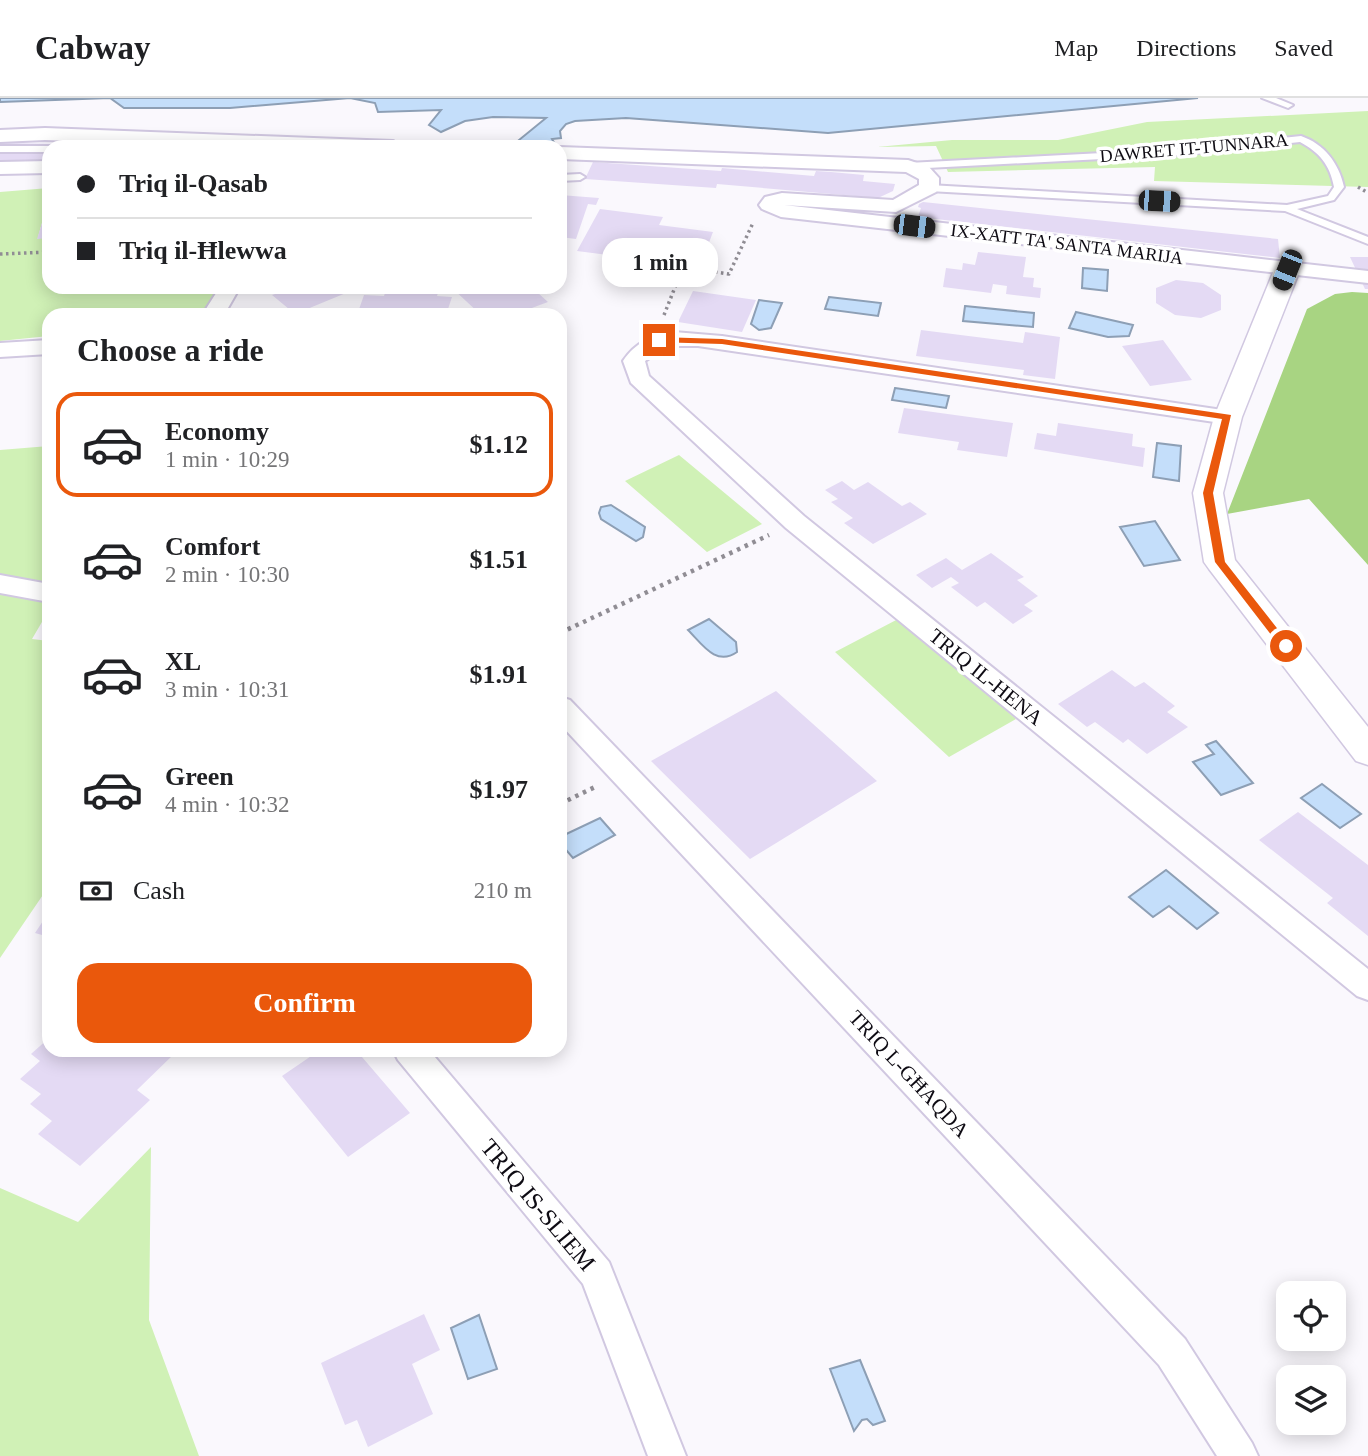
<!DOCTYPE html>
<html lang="en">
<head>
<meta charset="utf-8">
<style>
  :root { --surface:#fff; --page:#f6f6f6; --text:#202124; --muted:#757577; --line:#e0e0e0; --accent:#ea580c }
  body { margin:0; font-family:Georgia,serif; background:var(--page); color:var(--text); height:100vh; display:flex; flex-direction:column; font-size:26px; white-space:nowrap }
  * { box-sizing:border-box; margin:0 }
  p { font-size:23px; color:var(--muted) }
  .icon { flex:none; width:38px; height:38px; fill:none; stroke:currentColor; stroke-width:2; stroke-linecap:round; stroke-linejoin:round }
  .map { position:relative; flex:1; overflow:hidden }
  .panel { position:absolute; left:42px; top:210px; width:525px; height:749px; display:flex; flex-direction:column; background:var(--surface); border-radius:21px; box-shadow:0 4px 18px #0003 }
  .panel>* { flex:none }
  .banner { position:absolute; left:42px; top:42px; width:525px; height:154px; border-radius:21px; box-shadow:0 4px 18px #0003; display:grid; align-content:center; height:154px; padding:0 35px; background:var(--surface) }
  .controls { position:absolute; left:1276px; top:1183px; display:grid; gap:14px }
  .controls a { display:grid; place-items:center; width:70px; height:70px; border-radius:14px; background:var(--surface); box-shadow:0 4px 18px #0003; font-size:35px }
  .end { position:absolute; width:32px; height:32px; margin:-16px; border:9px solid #ea580c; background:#fff; box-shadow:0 0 0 4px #fff }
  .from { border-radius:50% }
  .bubble { position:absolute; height:49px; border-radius:21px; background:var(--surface); box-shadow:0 4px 18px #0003; font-size:23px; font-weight:800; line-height:49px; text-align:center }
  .car { position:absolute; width:21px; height:42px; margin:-21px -10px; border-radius:9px; box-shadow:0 0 5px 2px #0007; background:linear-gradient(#222 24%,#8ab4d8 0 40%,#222 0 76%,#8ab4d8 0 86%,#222 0) }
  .banner b { display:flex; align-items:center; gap:24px; height:66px; font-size:26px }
  .banner b+b { border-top:2px solid var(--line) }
  .banner i { width:18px; height:18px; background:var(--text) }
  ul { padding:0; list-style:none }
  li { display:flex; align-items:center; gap:21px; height:105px; margin:0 14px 10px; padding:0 21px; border:4px solid transparent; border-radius:21px }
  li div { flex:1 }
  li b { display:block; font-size:26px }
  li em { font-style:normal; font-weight:800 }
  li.current { border-color:var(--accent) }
  li>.icon { width:63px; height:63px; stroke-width:1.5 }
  h2 { padding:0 35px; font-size:32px; line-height:84px }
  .pay { display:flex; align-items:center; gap:18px; height:77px; padding:0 35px; font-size:26px }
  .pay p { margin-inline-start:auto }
  .button { display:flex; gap:14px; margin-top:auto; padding:14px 35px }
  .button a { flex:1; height:80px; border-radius:21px; background:var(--accent); color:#fff; font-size:28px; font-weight:800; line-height:80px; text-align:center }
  header { display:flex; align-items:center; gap:42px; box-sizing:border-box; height:98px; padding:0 35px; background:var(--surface); border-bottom:2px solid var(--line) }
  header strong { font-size:33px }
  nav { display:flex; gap:38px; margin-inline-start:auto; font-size:24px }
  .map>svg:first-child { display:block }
</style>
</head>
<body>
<header>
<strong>Cabway</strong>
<nav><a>Map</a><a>Directions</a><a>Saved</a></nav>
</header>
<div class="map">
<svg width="1368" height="1358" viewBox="0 0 1368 1358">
  <rect width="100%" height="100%" fill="#faf8fd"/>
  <!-- green -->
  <path fill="#d0f1b6" d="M1368 13V89L1154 83 1155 69 948 74 936 48 877 49 952 42H1058L1147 24Z
    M49 90V100L38 139H49V189H219L202 217H49V238L0 243V94Z
    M49 348V512L32 541 49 543V788L0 860V352Z
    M679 357 762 426 707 454 625 383Z
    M900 520 1016 621 949 659 835 554Z
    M151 1049 149 1222 199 1358H0V1090L78 1124Z"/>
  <!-- forest -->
  <path fill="#a8d482" d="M1352 194 1368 195V467L1309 401 1227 416 1307 211 1335 196Z"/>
  <!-- water -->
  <path fill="#c4defa" stroke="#8d9fb5" stroke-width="2" d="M0 0H350L230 10H124L110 0 0 4Z
    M350 0H1198L828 35 626 20 575 23 566 26 560 33 561 40 552 41 555 46 525 48 519 42 546 20 493 19 465 23 441 34 429 27 441 12 378 14 375 5Z
    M1083 170 1108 172 1107 193 1082 190Z
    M829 199 881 205 878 218 825 211Z
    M759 202 782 205 771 230 759 232 751 226Z
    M965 208 1034 215 1033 229 963 223Z
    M1076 214 1133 227 1129 238 1108 239 1069 230Z
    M895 290 949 298 946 310 892 302Z
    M1157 345 1181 348 1179 383 1153 379Z
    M611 407 645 429 643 439 636 443 601 421 599 415 601 409Z
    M1155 423 1180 462 1144 468 1120 429Z
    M709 521 736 544 737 554C716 569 702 546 688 532Z
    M1216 643 1253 685 1221 697 1193 664 1214 656 1206 647Z
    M1322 686 1361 716 1340 730 1301 700Z
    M600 720 615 737 573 760 560 745V739Z
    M1166 772 1218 815 1197 831 1169 808 1153 819 1129 799Z
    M479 1217 497 1271 468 1281 451 1230Z
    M860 1262 885 1323 873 1327 867 1321 862 1322 854 1333 830 1271Z"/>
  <!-- building -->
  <path fill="#e4daf4" d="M0 45 125 47V49H49V75L0 73Z
    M593 64 721 73 722 70 814 78 816 73 831 74 864 77 863 83 895 86 893 93 878 100 717 86 716 90 585 81Z
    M560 97 599 100 596 107 588 106 576 141 560 139Z
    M923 104 1278 141 1280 160 918 119 921 110 918 109 919 106Z
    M48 106 49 140 37 141Z
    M600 111 663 119 659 127 713 134 705 155 714 156 711 163 611 150 608 157 577 153Z
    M978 154 1026 159 1023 179 1034 180 1033 189 1041 190 1040 200 1006 196 1007 188 993 186 991 195 943 189 946 170 962 172 963 165 975 167Z
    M1350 159H1368V191H1365Z
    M1176 182 1203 185 1221 197V212L1201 220 1175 217 1156 205V190Z
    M271 189H348L342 191 346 195 295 216 272 197 278 195Z
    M387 189H440L437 198 452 199 446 217H357L364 197 384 198Z
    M451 189H549L537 194 548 204 513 217H481Z
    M693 193 756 202 742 234 678 224Z
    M921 232 1023 245 1025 234 1060 239 1055 281 1023 277 1024 272 916 258Z
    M1163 242 1192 282 1150 288 1122 248Z
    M904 310 1013 325 1007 359 957 352 959 344 898 335Z
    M1058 325 1133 336 1132 348 1145 350 1143 369 1034 351 1037 335 1056 338Z
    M842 383 854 392 868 384 902 408 910 404 927 416 873 446 844 425 853 420 831 404 838 401 825 392Z
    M991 455 1024 479 1017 482 1038 498 1024 507 1033 513 1013 526 985 504 977 509 951 489 959 485 951 479 932 490 916 477 946 460 962 472Z
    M1112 572 1135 589 1144 584 1175 608 1167 614 1188 629 1147 656 1128 641 1123 645 1095 624 1087 629 1058 606Z
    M776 593 877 683 750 761 651 663Z
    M1298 714 1368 767V838L1327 805 1333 800 1259 742Z
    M49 814V839L35 835Z
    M49 940V952H169L174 956 137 992 150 1002 80 1068 38 1036 52 1023 30 1006 41 996 20 981 40 963 31 956Z
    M320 952H356L410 1015 348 1059 282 978Z
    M424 1216 440 1252 412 1266 433 1316 368 1349 357 1322 345 1327 321 1265Z"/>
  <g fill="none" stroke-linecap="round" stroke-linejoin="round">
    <defs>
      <path id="service" d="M1262 0H1276L1293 7 1288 10Z
        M1301 38C1324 46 1339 65 1344 89L1334 102 1297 111 1368 139V146L1285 113 929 93 924 90 929 87 1287 107 1328 98 1334 89C1330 67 1319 54 1300 44L1179 57 908 71 903 68 908 65 1179 51Z
        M0 48H49L52 49H49V54H0Z
        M560 77 580 76 585 79 580 82 560 83Z"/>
      <path id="minor" d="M45 30 393 43 402 49H243L45 42 0 44V32Z
        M560 49 908 62 929 69 939 80V90L936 94 896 114 784 107 1368 173V185L781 119 762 111 759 107 765 99 782 95 893 102 919 87V81L906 74 560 61Z
        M49 63V75L0 76V64Z
        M220 189H240L224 217H202Z
        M674 234 722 238 1236 314 1239 319 1236 324 1228 326 698 248H667L645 263 649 278 804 418 1368 871V902L1357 898 786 430 631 285 623 263C636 244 651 238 674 234Z
        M49 242V256L0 259V245Z
        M0 477 49 486V504L0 495Z
        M560 599 570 602 1185 1241 1252 1345 1258 1358H1217L1159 1267 560 626Z
        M393 952H429L609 1164 686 1358H648L583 1186 398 962Z"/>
      <path id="tertiary" d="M1287 164 1296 167 1300 172 1242 319 1223 395 1235 462 1368 629V667L1356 663 1209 471 1204 464 1193 395 1214 319 1274 172 1278 167Z"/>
    </defs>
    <!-- service casing -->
    <use href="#service" stroke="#d1c8e1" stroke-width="4"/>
    <!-- minor casing -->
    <use href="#minor" stroke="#d1c8e1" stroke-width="4"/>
    <!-- tertiary casing -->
    <use href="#tertiary" stroke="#d1c8e1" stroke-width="3"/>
    <!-- path-far1 -->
    <path stroke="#908d94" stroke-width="3.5" stroke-dasharray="2.5 3.5" stroke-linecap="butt" d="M1358 89 1368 95
      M0 156 49 154
      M664 217 683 169 729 176 753 125"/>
    <!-- path -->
    <path stroke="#908d94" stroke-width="4.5" stroke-dasharray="3.5 5" stroke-linecap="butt" d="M560 535 769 437
      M560 706 595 689"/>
    <!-- service -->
    <use href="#service" fill="#fff" fill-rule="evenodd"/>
    <!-- minor -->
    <use href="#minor" fill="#fff" fill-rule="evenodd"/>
    <!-- tertiary -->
    <use href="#tertiary" fill="#fff" fill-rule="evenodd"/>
  </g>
  <!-- route -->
  <path fill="#ea580c" d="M659 239 722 241 1231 317 1213 395 1225 464 1291 548 1282 551 1215 464 1203 395 1222 321 722 246 655 244V240Z"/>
  <g text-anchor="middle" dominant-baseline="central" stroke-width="7" stroke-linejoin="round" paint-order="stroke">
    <!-- far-street labels -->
    <g font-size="18" fill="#0e0b13" stroke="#fff">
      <text transform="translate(1194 50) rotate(-5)">DAWRET IT-TUNNARA</text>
      <text transform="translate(1067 146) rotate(7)">IX-XATT TA' SANTA MARIJA</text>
    </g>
    <!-- street labels -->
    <g font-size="21" fill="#0e0b13" stroke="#fff">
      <text transform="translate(986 579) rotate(39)">TRIQ IL-HENA</text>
      <text transform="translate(909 976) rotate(47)">TRIQ L-GĦAQDA</text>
    </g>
    <!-- near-street labels -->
    <g font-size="24" fill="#0e0b13" stroke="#fff">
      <text transform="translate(538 1107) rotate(50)">TRIQ IS-SLIEM</text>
    </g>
  </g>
</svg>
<div class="controls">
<a><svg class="icon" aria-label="locate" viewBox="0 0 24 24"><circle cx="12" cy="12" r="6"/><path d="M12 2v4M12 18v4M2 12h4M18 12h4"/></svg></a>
<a><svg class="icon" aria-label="layers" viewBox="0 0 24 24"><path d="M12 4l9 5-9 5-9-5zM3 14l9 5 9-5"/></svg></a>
</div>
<i class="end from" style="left:1286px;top:548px"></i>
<i class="end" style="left:659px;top:242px"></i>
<div class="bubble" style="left:602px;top:140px;width:116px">1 min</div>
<i class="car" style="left:1159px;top:103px;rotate:93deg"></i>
<i class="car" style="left:914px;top:128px;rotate:97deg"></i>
<i class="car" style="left:1287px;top:172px;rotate:202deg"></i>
<div class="banner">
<b><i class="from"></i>Triq il-Qasab</b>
<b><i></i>Triq il-Ħlewwa</b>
</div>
<section class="panel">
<h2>Choose a ride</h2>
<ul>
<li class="current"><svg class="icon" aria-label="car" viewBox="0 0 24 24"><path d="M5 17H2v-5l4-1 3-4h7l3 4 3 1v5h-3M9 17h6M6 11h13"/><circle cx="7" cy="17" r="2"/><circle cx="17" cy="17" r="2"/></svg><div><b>Economy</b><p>1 min · 10:29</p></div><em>$1.12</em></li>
<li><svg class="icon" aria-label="car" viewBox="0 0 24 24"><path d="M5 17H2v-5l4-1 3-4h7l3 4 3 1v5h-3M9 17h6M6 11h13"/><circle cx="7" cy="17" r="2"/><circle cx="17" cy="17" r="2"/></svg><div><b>Comfort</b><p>2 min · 10:30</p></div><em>$1.51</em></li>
<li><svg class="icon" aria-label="car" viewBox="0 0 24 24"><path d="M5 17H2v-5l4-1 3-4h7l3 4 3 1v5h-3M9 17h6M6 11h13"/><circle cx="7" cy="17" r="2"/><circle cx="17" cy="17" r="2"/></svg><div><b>XL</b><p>3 min · 10:31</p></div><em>$1.91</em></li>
<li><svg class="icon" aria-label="car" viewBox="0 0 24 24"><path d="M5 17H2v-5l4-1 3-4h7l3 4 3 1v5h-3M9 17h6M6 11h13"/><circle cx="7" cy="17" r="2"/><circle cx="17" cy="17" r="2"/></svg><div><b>Green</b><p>4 min · 10:32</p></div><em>$1.97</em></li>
</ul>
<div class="pay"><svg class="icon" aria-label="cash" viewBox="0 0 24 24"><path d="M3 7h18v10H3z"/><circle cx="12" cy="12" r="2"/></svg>Cash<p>210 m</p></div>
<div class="button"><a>Confirm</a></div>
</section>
</div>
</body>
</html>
